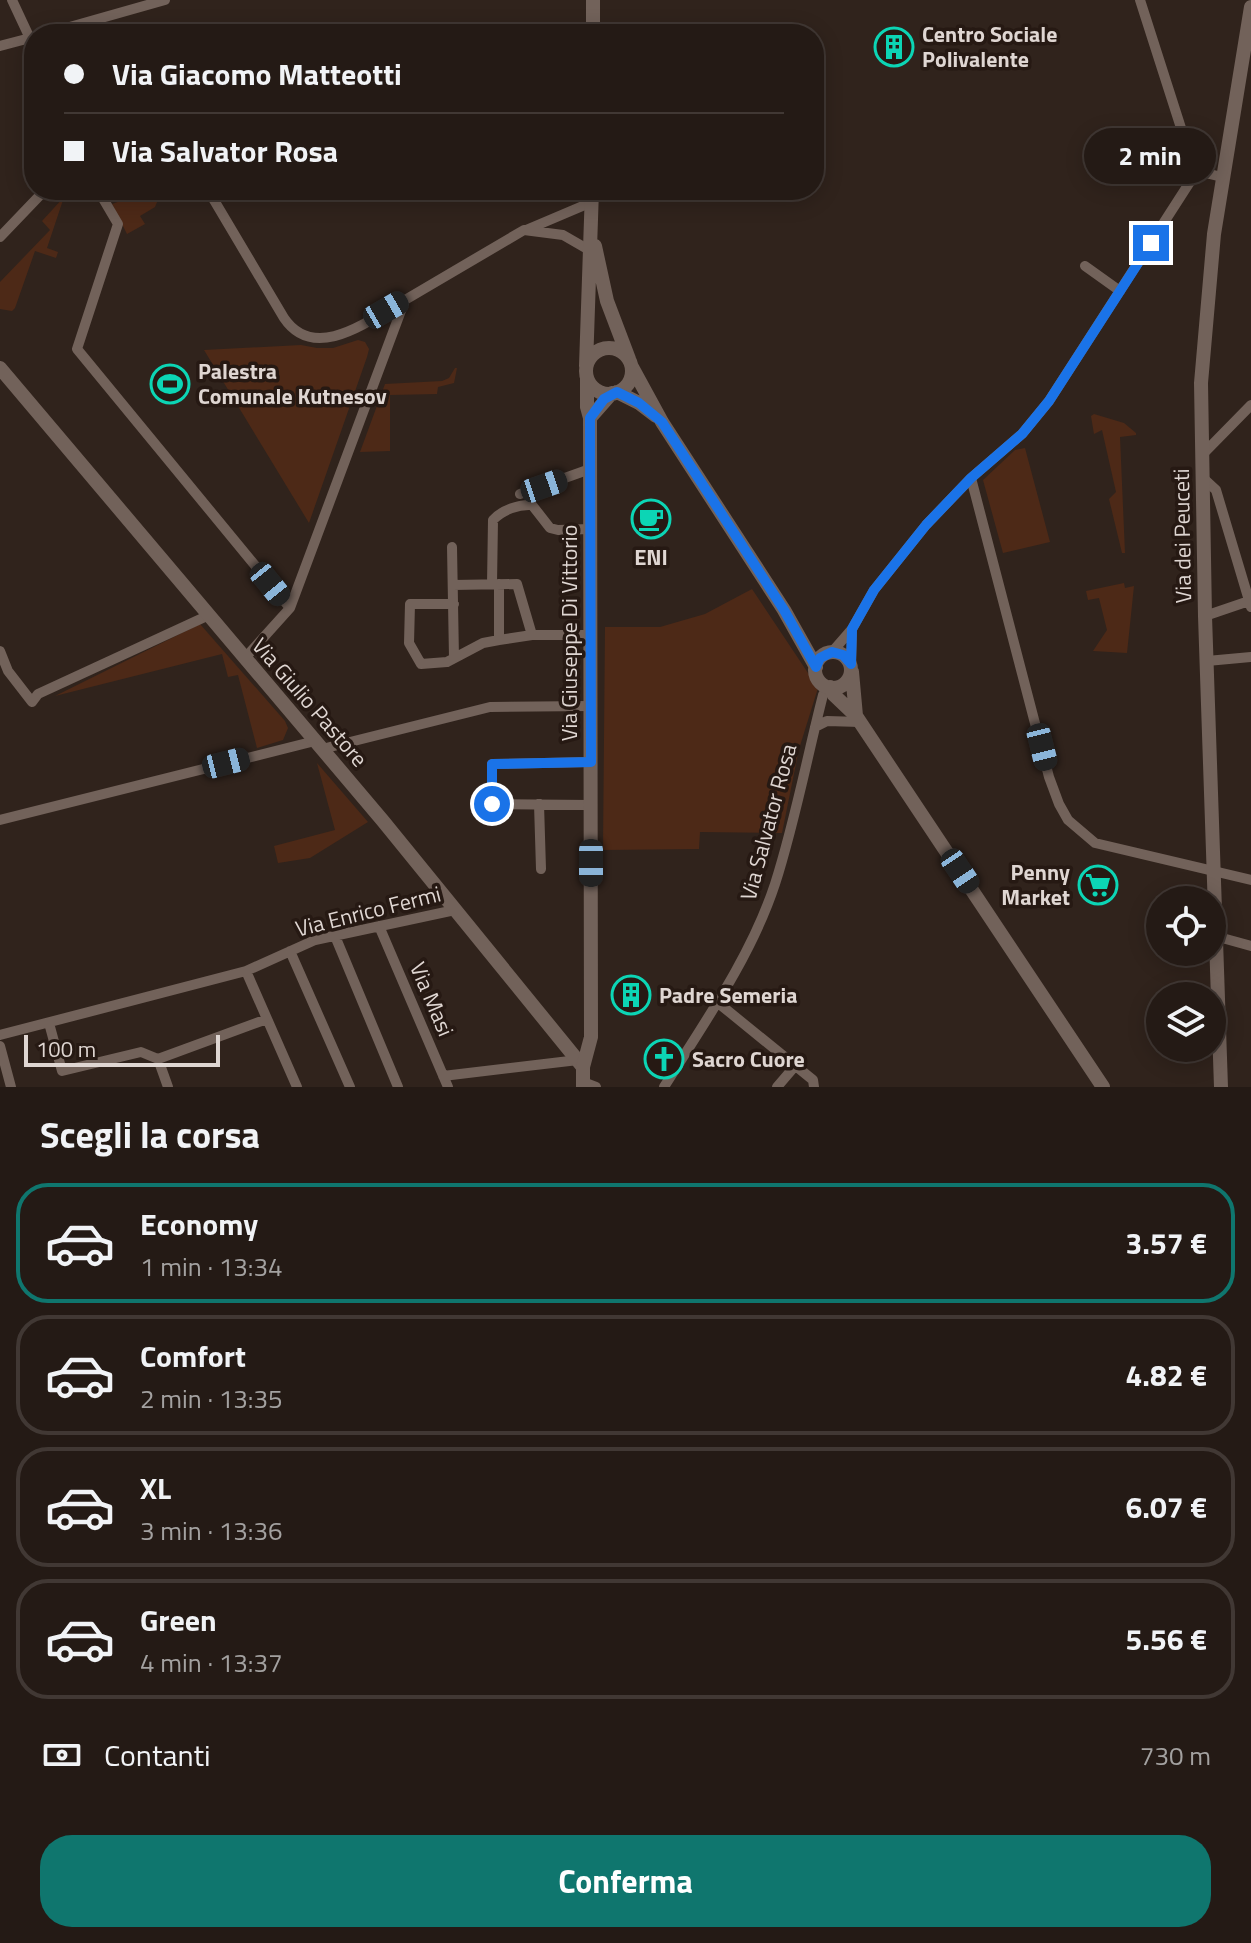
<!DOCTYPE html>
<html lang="it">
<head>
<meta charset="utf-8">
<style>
  :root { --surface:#241a15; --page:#302722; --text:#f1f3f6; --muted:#a3a1a0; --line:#413834; --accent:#0f766e }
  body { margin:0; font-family:"Titillium Web",sans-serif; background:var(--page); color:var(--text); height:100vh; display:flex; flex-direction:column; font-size:30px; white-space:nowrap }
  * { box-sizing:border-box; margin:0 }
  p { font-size:26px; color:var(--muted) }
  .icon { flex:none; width:44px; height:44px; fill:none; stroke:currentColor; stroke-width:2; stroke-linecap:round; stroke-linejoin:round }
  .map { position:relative; height:1087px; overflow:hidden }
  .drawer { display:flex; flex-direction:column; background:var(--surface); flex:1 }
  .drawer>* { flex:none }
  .hud { position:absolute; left:24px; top:24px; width:800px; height:176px; border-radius:32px; box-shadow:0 4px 20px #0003,0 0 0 2px var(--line); display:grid; align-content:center; height:176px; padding:0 40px; background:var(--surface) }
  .tools { position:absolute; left:1146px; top:886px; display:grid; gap:16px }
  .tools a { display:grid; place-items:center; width:80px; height:80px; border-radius:50%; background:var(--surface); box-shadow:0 4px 20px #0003,0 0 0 2px var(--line); font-size:40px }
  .scale { position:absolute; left:24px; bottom:20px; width:196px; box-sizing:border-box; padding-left:8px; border:4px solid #dfd6d2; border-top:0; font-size:22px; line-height:28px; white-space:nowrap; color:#dfd6d2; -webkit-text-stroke:6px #261913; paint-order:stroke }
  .end { position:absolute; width:36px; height:36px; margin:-18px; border:10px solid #1a73e8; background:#fff; box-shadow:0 0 0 4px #fff }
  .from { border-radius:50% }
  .bubble { position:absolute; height:56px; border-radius:28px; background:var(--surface); box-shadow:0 4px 20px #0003,0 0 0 2px var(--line); font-size:26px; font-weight:700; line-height:56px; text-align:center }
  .car { position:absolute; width:24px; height:48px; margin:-24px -12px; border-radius:10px; box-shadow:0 0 6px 2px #0007; background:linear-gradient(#222 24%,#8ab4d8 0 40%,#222 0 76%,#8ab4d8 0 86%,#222 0) }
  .hud b { display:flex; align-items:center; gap:28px; height:76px; font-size:30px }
  .hud b+b { border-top:2px solid var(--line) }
  .hud i { width:20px; height:20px; background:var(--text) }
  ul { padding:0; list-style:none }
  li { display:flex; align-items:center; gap:24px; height:120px; margin:0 16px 12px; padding:0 24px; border:4px solid var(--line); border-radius:32px }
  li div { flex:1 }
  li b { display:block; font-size:30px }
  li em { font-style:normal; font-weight:700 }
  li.on { border-color:var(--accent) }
  li>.icon { width:72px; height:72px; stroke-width:1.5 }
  h2 { padding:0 40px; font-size:36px; line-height:96px }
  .pay { display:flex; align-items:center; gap:20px; height:88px; padding:0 40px; font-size:30px }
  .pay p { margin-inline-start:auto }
  .primary-button { display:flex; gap:16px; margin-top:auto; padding:16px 40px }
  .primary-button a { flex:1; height:92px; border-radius:32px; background:var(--accent); color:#fff; font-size:32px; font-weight:700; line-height:92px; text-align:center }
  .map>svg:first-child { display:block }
</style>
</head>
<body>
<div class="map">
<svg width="1251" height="1087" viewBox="0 0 1251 1087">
  <rect width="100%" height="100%" fill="#30231c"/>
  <!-- green -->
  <path fill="#4d2917" d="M152 190H162L155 207 140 216 145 224 127 234 112 204Z
    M64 197 47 248 58 252 56 258 35 251 15 308 12 311 0 309V282L50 230 42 221Z
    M358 340 365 342 369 349 367 357 309 523 204 350 301 345 317 348H333Z
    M455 368H457L454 383 438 387 437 394 390 395V451L360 452 385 384 442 381 449 378Z
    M1094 414 1124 423 1136 433V435L1120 437 1125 553H1122L1109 499 1116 492 1102 430 1094 434 1091 416Z
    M1025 448 1050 542 1003 553 983 480 1015 450Z
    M1124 583 1125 588 1134 586 1127 653 1093 651 1107 630 1099 598 1088 600 1086 591Z
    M752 589 818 688 799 749 782 833 700 832 699 849 603 850 605 627H660L705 614Z
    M200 624 285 721 288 728 283 740 257 748 238 675 228 677 222 654 55 696Z
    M317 763 368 822 310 858 278 863 274 846 335 830Z"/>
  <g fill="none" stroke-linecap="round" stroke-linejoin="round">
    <!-- minor -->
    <path stroke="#72625a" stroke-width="10" d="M12 0 34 47
      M1140 0 1190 156 1197 171
      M45 34 165 0
      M0 46 34 37
      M98 190 118 224 77 349 290 608
      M208 190 284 318C315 364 371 319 404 300
      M526 230 592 202
      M0 237 45 190
      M1085 266 1120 291
      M1203 454 1251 405
      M971 478 1049 777 1059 804 1068 820 1095 843 1251 880
      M1203 478 1216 490 1251 607
      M520 494 590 469
      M452 547 454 658
      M492 584 493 520C502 510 519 504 532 505L550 528 558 530 590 529
      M453 585 517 584 532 635
      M454 604H410L409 643 421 664 447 662 483 643 499 640 532 635H591
      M1205 616 1249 601
      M499 640V584
      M0 651 8 671 32 702 38 694 207 616
      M832 652 852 629
      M244 659 290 608 405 300 524 230 563 235 589 250
      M1207 661 1251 657
      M851 664 852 629 874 590 926 525 971 478 1022 434 1049 401 1197 171 1222 177
      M815 727 827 721 860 722
      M322 749 490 707 591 706
      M591 762 492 764V804L591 805
      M539 804 541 869
      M0 820 315 741
      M379 926 448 1087
      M335 936 398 1087
      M1215 936 1251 946
      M290 951 350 1087
      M246 971 297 1087
      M717 1002 813 1080 814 1087
      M49 1023 62 1071 141 1052 158 1059 267 1019
      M0 1035 246 971 315 940 455 910
      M0 1046 11 1087
      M158 1059 168 1087
      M443 1076 578 1060
      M583 1082 596 1087
      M664 1087C704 1023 751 957 775 884 795 822 807 757 823 695L828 687
      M777 1087 795 1066"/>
    <!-- tertiary -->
    <path stroke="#72625a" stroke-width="14" d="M0 368 383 821 583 1067"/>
    <!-- secondary -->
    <path stroke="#72625a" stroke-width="14" d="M593 0V34
      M595 246 607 301 629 359
      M586 371a23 23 0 1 1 46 0a23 23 0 1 1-46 0Z
      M586 366 592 190
      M632 367 662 422 784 610 816 667
      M617 392 639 403 656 416
      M590 418 612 393
      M815 670a18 18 0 1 1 36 0a18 18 0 1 1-36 0Z
      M852 672 856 716
      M830 687 834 695 856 716 1103 1087
      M583 1087V1067L591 1037 590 418 587 407V379
      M1221 1087 1205 616 1201 383 1214 234 1251 7"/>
  </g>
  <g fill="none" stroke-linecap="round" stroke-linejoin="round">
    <!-- route -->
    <path stroke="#1a73e8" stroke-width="10" d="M492 804V764L591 762 590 418 604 399 617 392 639 403 662 422 784 610 816 667 820 658 832 652 843 655 851 664 852 629 874 590 926 525 971 478 1022 434 1049 401 1151 243"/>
  </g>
  <!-- icons -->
  <defs>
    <symbol id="building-ring" viewBox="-11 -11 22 22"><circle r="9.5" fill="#261913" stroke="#0cd5b5" stroke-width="1.5"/><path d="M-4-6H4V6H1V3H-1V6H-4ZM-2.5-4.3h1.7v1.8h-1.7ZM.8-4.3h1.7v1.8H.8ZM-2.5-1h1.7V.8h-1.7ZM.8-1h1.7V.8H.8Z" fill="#0cd5b5"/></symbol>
    <symbol id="stadium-ring" viewBox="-11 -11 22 22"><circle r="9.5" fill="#261913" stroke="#0cd5b5" stroke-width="1.5"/><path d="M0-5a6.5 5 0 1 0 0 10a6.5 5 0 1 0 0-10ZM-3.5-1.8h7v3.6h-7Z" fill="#0cd5b5"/></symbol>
    <symbol id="cafe-ring" viewBox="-11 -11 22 22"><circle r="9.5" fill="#261913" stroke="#0cd5b5" stroke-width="1.5"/><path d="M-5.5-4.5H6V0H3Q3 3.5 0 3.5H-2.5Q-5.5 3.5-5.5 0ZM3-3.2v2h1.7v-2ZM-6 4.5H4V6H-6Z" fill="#0cd5b5"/></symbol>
    <symbol id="supermarket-ring" viewBox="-11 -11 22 22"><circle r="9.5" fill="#261913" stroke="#0cd5b5" stroke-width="1.5"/><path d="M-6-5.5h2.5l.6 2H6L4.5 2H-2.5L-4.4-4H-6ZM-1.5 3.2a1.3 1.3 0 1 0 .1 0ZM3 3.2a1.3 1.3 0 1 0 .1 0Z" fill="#0cd5b5"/></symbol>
    <symbol id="church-ring" viewBox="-11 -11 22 22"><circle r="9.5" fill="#261913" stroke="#0cd5b5" stroke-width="1.5"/><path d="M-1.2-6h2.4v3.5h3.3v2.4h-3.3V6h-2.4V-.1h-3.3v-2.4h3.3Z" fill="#0cd5b5"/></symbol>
  </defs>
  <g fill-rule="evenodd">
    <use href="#building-ring" x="872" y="25" width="44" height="44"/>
    <use href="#stadium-ring" x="148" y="362" width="44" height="44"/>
    <use href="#cafe-ring" x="629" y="497" width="44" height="44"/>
    <use href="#supermarket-ring" x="1076" y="863" width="44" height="44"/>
    <use href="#building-ring" x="609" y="973" width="44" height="44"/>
    <use href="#church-ring" x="642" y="1037" width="44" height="44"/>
  </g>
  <g text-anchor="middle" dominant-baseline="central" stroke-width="7" stroke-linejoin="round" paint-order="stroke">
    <!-- poi labels -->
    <g font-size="22" font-weight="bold" fill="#dfd6d2" stroke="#261913" text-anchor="start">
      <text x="922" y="34">Centro Sociale<tspan x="922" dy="25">Polivalente</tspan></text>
      <text x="198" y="371">Palestra<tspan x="198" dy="25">Comunale Kutnesov</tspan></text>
      <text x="651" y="557" text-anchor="middle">ENI</text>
      <text x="1070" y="872" text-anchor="end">Penny<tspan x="1070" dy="25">Market</tspan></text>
      <text x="659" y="995">Padre Semeria</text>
      <text x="692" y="1059">Sacro Cuore</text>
    </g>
    <!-- street labels -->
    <g font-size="22" fill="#dfd6d2" stroke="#261913">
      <text transform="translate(1182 536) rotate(-91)">Via dei Peuceti</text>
      <text transform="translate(569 633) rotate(-90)">Via Giuseppe Di Vittorio</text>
      <text transform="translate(310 702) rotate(49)">Via Giulio Pastore</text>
      <text transform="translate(768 822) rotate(-75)">Via Salvator Rosa</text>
      <text transform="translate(368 911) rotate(-14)">Via Enrico Fermi</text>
      <text transform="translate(432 999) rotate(67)">Via Masi</text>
    </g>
  </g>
</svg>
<div class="tools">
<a><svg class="icon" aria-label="locate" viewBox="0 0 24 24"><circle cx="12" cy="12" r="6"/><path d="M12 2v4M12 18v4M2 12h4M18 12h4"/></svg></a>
<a><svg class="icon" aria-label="layers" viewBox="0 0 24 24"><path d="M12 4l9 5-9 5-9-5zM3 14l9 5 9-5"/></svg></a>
</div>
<div class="scale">100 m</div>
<i class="end from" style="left:492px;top:804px"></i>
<i class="end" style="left:1151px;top:243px"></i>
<div class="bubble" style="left:1084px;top:128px;width:132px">2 min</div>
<i class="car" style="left:386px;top:310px;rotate:60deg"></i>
<i class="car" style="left:544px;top:486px;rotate:71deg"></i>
<i class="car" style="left:270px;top:584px;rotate:141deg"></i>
<i class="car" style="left:1042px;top:747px;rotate:166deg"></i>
<i class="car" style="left:226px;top:763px;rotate:76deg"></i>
<i class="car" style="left:591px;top:863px;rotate:180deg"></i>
<i class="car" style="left:960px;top:871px;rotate:146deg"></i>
<div class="hud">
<b><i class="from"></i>Via Giacomo Matteotti</b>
<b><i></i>Via Salvator Rosa</b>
</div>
</div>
<section class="drawer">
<h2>Scegli la corsa</h2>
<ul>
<li class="on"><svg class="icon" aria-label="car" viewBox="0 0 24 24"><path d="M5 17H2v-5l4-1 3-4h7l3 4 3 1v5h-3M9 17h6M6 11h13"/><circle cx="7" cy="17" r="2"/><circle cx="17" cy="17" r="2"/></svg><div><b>Economy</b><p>1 min · 13:34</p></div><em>3.57 €</em></li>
<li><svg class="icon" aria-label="car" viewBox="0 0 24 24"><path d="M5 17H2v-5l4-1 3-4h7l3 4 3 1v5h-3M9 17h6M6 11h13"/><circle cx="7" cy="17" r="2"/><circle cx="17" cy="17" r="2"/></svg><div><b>Comfort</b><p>2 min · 13:35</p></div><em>4.82 €</em></li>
<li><svg class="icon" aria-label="car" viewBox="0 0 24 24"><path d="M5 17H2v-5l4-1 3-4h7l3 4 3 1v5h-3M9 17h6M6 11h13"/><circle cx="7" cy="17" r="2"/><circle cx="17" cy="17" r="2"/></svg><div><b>XL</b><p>3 min · 13:36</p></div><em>6.07 €</em></li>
<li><svg class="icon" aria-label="car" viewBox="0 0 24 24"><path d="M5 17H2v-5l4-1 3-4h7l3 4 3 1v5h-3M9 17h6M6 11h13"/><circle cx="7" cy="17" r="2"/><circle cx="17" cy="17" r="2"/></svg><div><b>Green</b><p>4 min · 13:37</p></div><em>5.56 €</em></li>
</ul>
<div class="pay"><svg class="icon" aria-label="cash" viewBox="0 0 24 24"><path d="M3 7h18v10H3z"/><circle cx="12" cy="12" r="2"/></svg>Contanti<p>730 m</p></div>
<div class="primary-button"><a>Conferma</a></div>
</section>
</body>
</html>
